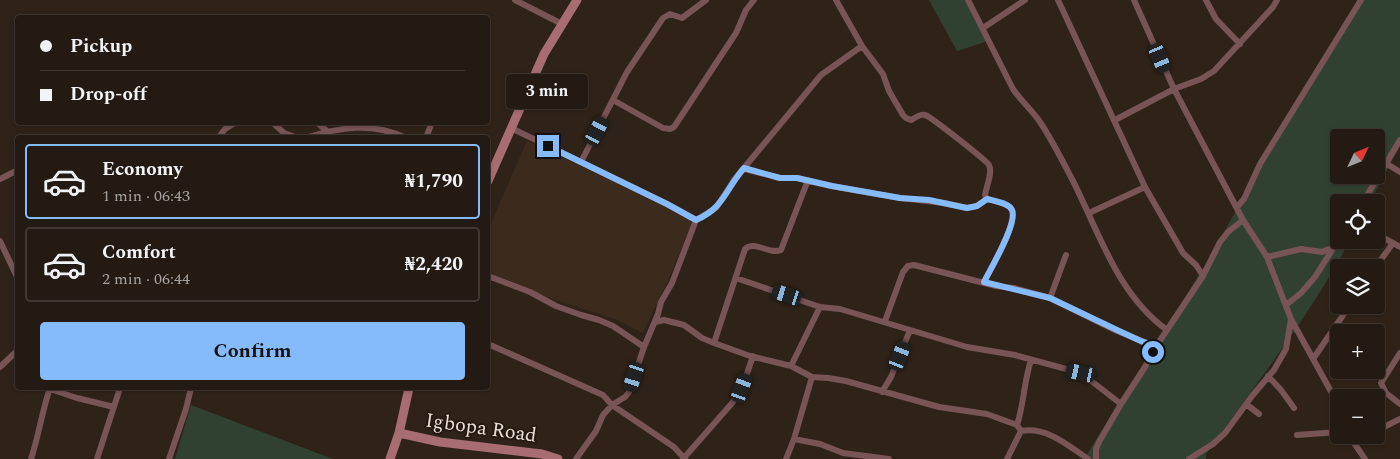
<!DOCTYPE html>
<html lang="en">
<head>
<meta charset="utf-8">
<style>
  :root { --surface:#231a13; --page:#2f2721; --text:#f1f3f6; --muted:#a3a1a0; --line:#403833; --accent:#85bbfb }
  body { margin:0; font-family:Spectral,serif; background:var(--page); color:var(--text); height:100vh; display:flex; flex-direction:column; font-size:19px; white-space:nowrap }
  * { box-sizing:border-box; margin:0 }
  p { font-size:16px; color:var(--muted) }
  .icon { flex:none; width:28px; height:28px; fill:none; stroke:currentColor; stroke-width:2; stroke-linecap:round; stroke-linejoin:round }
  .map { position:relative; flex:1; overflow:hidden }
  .side { position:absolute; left:15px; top:135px; width:475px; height:255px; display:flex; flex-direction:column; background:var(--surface); border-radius:5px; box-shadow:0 1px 4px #0004,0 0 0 1px var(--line) }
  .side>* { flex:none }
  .top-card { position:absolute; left:15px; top:15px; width:475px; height:110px; border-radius:5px; box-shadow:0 1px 4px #0004,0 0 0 1px var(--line); display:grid; align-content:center; height:110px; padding:0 25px; background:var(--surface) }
  .needle { width:32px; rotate:47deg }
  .fabs { position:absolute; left:1330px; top:129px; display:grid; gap:10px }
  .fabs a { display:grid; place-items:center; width:55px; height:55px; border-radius:5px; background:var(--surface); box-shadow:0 1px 4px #0004,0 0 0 1px var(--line); font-size:25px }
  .end { position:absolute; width:22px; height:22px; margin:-11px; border:6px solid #85bbfb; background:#111; box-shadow:0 0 0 2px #111 }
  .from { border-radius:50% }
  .bubble { position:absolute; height:35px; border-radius:5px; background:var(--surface); box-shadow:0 1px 4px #0004,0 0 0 1px var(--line); font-size:16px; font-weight:700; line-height:35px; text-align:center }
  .car { position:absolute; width:15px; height:30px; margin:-15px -8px; border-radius:6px; box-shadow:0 0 4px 1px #0007; background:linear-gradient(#222 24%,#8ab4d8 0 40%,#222 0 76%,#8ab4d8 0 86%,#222 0) }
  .top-card b { display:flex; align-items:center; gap:18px; height:48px; font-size:19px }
  .top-card b+b { border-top:1px solid var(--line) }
  .top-card i { width:12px; height:12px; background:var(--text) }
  ul { padding:9px 0 0; list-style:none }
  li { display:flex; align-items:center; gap:15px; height:75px; margin:0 10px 8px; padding:0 15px; border:2px solid var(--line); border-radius:5px }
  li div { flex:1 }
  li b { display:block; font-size:19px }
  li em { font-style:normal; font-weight:700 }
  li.selected { border-color:var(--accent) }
  li>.icon { width:45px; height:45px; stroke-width:1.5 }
  .primary-button { display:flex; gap:10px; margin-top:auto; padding:10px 25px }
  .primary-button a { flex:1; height:58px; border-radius:5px; background:var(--accent); color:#111; font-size:20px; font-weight:700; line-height:58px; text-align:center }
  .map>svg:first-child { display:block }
</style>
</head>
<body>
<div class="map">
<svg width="1400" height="459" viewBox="0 0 1400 459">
  <rect width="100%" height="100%" fill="#2f2319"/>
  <!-- built -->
  <path fill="#3c2a1c" d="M527 141 667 206 690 220 691 224 672 271 643 333 617 320 544 296 488 273V230Z"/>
  <!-- green -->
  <path fill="#304132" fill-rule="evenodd" d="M929 0H967L988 41 957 51Z
    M1363 0H1400V146L1370 202H1339V240H1350C1310 316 1255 385 1206 454V459H1084L1210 257 1255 177ZM1339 138H1376V175H1339Z
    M191 405 333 459H175Z"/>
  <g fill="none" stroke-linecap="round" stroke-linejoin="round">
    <!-- street -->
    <path stroke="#785456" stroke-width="6" d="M515 0 562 24
      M836 0 862 46 883 74 889 91 903 115 906 118 911 120C915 118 921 113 925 115 930 116 987 161 989 165 993 173 986 187 985 195L987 199
      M968 0 1013 89C1021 101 1032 110 1040 122 1052 140 1062 160 1072 179 1099 232 1117 294 1167 330
      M1058 0 1145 187 1183 253 1196 265 1203 276
      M1134 0 1174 89 1243 220 1267 257 1291 319 1339 406
      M1206 0 1216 19 1240 44
      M983 28 1025 0
      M613 100 663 128 670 129 674 127 736 33 746 10 754 0
      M1115 120 1174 89 1201 79 1214 71 1273 7 1277 0
      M272 122 284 133 298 138
      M316 122 327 131
      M511 128 667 204 696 220
      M218 138 225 129 236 122
      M305 138C340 127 372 122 406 138
      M426 138 432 122
      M581 162 627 72 663 18 670 14 682 18 706 0
      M1387 164 1400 172
      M744 169 780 178H797L831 186 900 198 944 203 967 208 977 206 987 199C994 201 1009 203 1012 210 1018 223 991 268 984 282
      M0 179 18 170
      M1363 202 1400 140
      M1237 207 1244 199 1260 164 1361 0
      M1089 213 1145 187
      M1376 234 1393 243
      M0 241 18 279
      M1267 257 1301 249 1322 252 1334 247
      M1375 268 1393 243 1400 247
      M488 276 530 292 556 306 581 315 599 320 613 326 644 347
      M736 278 820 307 840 309 967 347 1015 355 1081 373 1121 404
      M1050 298 1066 255
      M1286 305 1301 293 1315 277 1339 239
      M885 321 903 272 908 266 914 265 996 286 1014 288 1050 298 1117 331 1147 343 1157 345
      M655 322 664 320 684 325 702 338 714 343 750 356 791 366 812 377 828 378 846 381 939 407 987 414 1017 425 1021 431
      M714 343 745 249C755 240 769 255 781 250L808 180
      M488 344 603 395 612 405 674 447 685 459
      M1400 353 1381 383 1386 393 1400 404
      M1313 359 1350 305
      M791 366 820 307
      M0 367 18 350
      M1268 376 1281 390 1294 408
      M50 389 77 398 114 407
      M882 392 891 377 910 330
      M1246 404 1259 414
      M1017 425C1024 404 1024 381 1031 360
      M1021 431C1046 426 1069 446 1088 459
      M1376 431 1400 419
      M1297 435 1339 432
      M1351 435 1354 443 1365 459
      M794 439 820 444 843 453 889 459
      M1354 443 1368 435
      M31 459C39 435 42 411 50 388
      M97 459 120 388
      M169 459 186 409 191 388
      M576 459 596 431 603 415 612 405 625 397 629 392 644 347 658 314 661 302 672 283 696 220 716 208 734 180 821 75 862 46
      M683 459 733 402 742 388 753 356
      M786 459 794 439 812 377
      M1007 459 1021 431
      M1096 459V449L1099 442 1121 404 1145 367 1157 345 1203 276 1220 242 1228 232 1243 220
      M1189 459 1213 444 1225 433 1252 396 1274 370 1286 349 1291 319"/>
    <!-- secondary -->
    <path stroke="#a76d71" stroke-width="9" d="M488 181 544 54 577 0
      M399 433 440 442 542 454 558 459
      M390 459 399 433 409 388"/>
  </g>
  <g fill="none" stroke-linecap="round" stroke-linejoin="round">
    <!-- route -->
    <path stroke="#85bbfb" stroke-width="6" d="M548 146 667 204 696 220C724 208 725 190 744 168L780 178H797L832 186 900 198 929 200 967 208 977 206 987 199C994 201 1009 203 1012 210 1018 223 991 268 984 282L1050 298 1117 330 1143 342 1157 346 1153 352"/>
  </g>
  <g text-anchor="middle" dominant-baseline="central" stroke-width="4" stroke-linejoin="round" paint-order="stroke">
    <!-- street labels -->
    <g font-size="20" fill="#e8dfd9" stroke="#251910">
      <text transform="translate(481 428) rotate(8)">Igbopa Road</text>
    </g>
  </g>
</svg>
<div class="fabs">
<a><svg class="needle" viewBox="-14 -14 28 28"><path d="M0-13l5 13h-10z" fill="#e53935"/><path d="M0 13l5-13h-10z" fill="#a3a1a0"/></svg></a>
<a><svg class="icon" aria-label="locate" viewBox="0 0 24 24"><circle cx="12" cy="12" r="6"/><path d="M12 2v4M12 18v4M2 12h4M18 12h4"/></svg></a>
<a><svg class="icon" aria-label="layers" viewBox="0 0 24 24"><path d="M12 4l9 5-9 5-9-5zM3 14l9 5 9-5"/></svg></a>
<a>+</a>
<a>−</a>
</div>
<i class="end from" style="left:1153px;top:352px"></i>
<i class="end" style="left:548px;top:146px"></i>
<div class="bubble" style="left:506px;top:74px;width:82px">3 min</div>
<i class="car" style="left:1160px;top:58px;rotate:157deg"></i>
<i class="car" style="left:597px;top:131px;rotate:28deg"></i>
<i class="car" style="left:787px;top:295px;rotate:288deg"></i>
<i class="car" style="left:900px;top:356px;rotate:22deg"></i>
<i class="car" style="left:1081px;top:373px;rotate:283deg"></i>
<i class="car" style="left:634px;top:377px;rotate:198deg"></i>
<i class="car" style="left:742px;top:388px;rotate:20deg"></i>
<div class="top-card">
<b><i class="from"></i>Pickup</b>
<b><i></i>Drop-off</b>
</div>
<section class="side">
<ul>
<li class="selected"><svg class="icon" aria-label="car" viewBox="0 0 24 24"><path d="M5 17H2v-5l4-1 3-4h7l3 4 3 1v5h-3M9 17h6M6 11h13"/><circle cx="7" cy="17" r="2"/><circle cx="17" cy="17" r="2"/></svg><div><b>Economy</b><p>1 min · 06:43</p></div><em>₦1,790</em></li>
<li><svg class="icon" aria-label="car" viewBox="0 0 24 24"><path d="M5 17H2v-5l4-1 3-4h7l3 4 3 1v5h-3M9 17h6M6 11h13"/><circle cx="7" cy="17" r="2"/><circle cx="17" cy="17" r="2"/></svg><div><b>Comfort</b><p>2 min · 06:44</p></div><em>₦2,420</em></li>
</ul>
<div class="primary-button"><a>Confirm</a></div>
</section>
</div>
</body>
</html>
